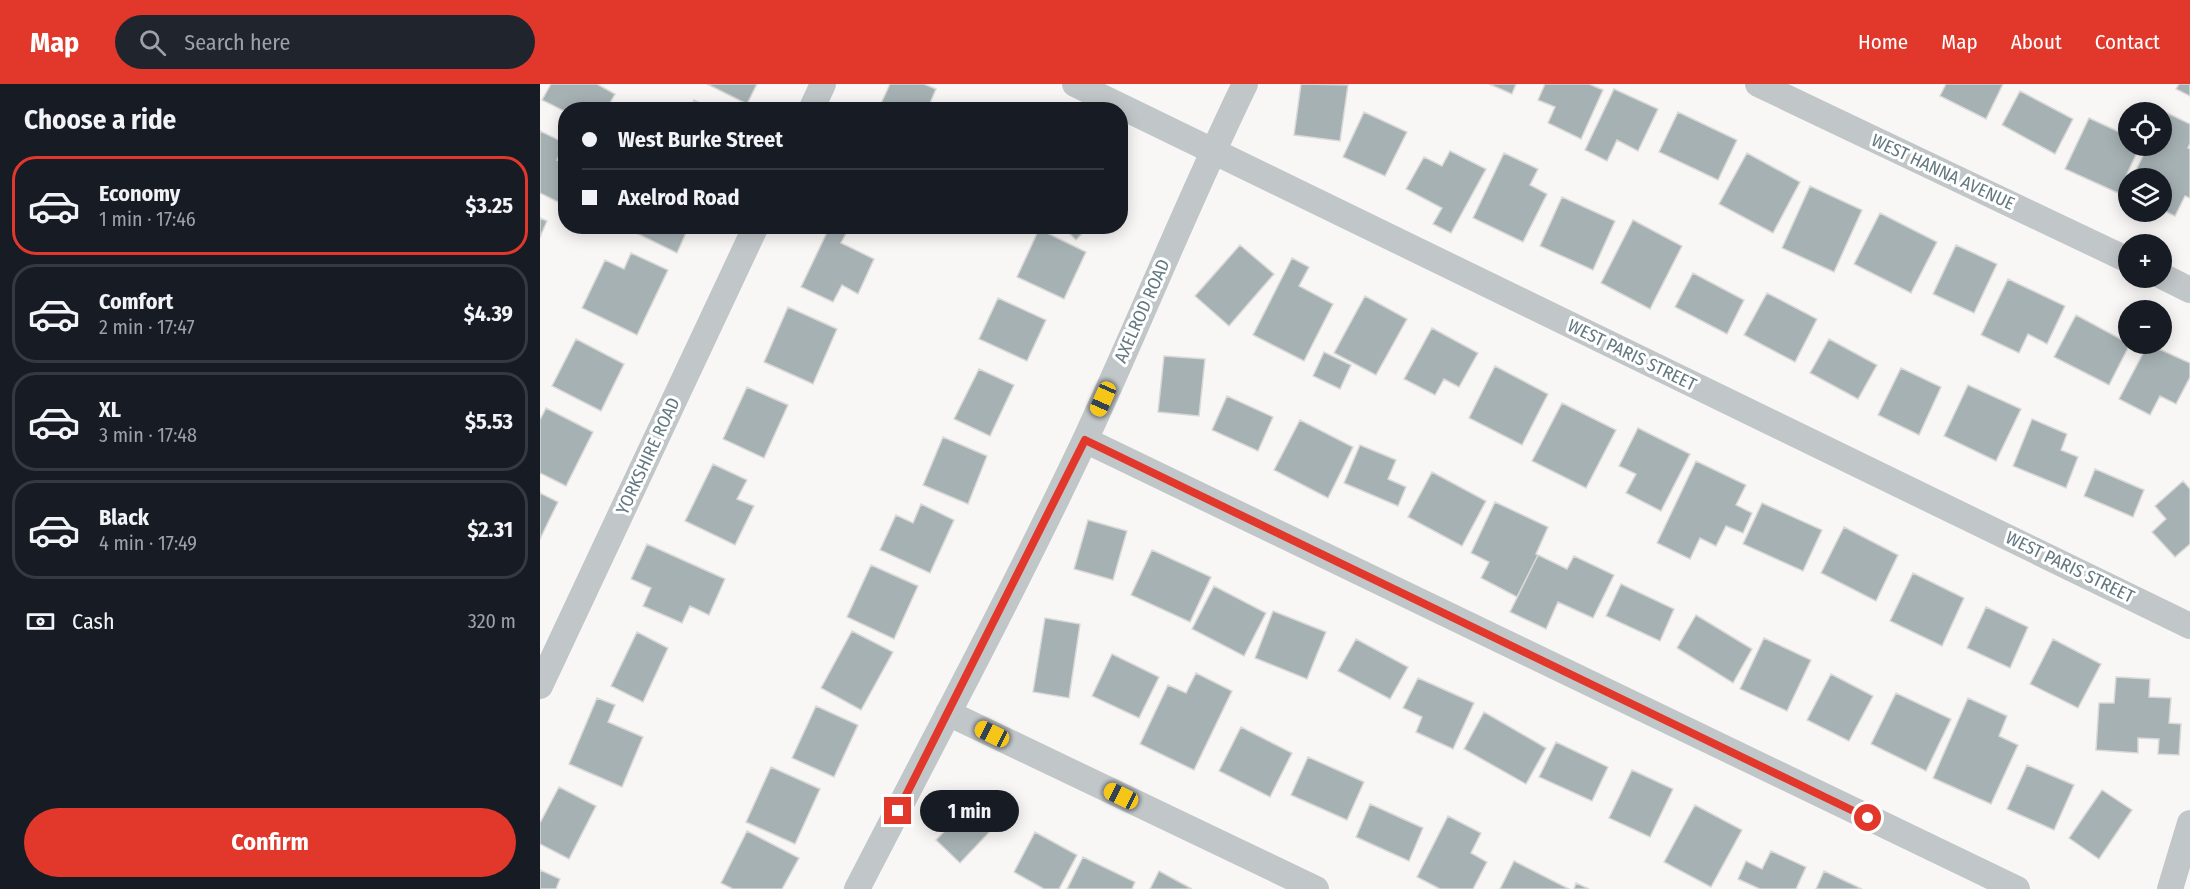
<!DOCTYPE html>
<html lang="en">
<head>
<meta charset="utf-8">
<style>
  :root { --surface:#171b24; --page:#20242c; --text:#f1f3f6; --muted:#9ea1a6; --line:#363941; --accent:#e2382b }
  body { margin:0; font-family:"Fira Sans Condensed",sans-serif; background:var(--page); color:var(--text); height:100vh; display:flex; flex-direction:column; font-size:22px; white-space:nowrap }
  * { box-sizing:border-box; margin:0 }
  p { font-size:20px; color:var(--muted) }
  .icon { flex:none; width:33px; height:33px; fill:none; stroke:currentColor; stroke-width:2; stroke-linecap:round; stroke-linejoin:round }
  .map { position:relative; flex:1; overflow:hidden }
  .panel { display:flex; flex-direction:column; background:var(--surface); width:540px }
  .panel>* { flex:none }
  .hud { position:absolute; left:18px; top:18px; width:570px; height:132px; border-radius:24px; box-shadow:0 3px 15px #0003; display:grid; align-content:center; height:132px; padding:0 24px; background:var(--surface) }
  .controls { position:absolute; left:1578px; top:18px; display:grid; gap:12px }
  .controls a { display:grid; place-items:center; width:54px; height:54px; border-radius:50%; background:var(--surface); box-shadow:0 3px 15px #0003; font-size:30px }
  .end { position:absolute; width:27px; height:27px; margin:-14px; border:8px solid #e2382b; background:#fff; box-shadow:0 0 0 3px #fff }
  .from { border-radius:50% }
  .bubble { position:absolute; height:42px; border-radius:21px; background:var(--surface); box-shadow:0 3px 15px #0003; font-size:20px; font-weight:700; line-height:42px; text-align:center }
  .car { position:absolute; width:18px; height:36px; margin:-18px -9px; border-radius:8px; box-shadow:0 0 4px 2px #0007; background:linear-gradient(#f5c518 24%,#345 0 40%,#f5c518 0 76%,#345 0 86%,#f5c518 0) }
  .hud b { display:flex; align-items:center; gap:21px; height:57px; font-size:22px }
  .hud b+b { border-top:2px solid var(--line) }
  .hud i { width:15px; height:15px; background:var(--text) }
  ul { padding:0; list-style:none }
  li { display:flex; align-items:center; gap:18px; height:99px; margin:0 12px 9px; padding:0 12px; border:3px solid var(--line); border-radius:24px }
  li div { flex:1 }
  li b { display:block; font-size:22px }
  li em { font-style:normal; font-weight:700 }
  li.selected { border-color:var(--accent) }
  li>.icon { width:54px; height:54px; stroke-width:1.5 }
  h2 { padding:0 24px; font-size:27px; line-height:72px }
  .pay { display:flex; align-items:center; gap:15px; height:66px; padding:0 24px; font-size:22px }
  .pay p { margin-inline-start:auto }
  .cta { display:flex; gap:12px; margin-top:auto; padding:12px 24px }
  .cta a { flex:1; height:69px; border-radius:36px; background:var(--accent); color:#fff; font-size:24px; font-weight:700; line-height:69px; text-align:center }
  header { display:flex; align-items:center; gap:36px; box-sizing:border-box; height:84px; padding:0 30px; background:var(--accent); color:#fff }
  header strong { font-size:28px }
  nav { display:flex; gap:33px; margin-inline-start:auto; font-size:21px }
  .search { width:420px; height:54px; background:var(--page); display:flex; align-items:center; gap:15px; box-sizing:border-box; padding:0 21px; border-radius:33px; color:var(--muted); font-size:22px }
  main { display:flex; flex:1; min-height:0 }
  .map>svg:first-child { display:block }
</style>
</head>
<body>
<header>
<strong>Map</strong>
<div class="search"><svg class="icon" aria-label="search" viewBox="0 0 24 24"><circle cx="10" cy="10" r="6"/><path d="M15 15l6 6"/></svg>Search here</div>
<nav><a>Home</a><a>Map</a><a>About</a><a>Contact</a></nav>
</header>
<main>
<section class="panel">
<h2>Choose a ride</h2>
<ul>
<li class="selected"><svg class="icon" aria-label="car" viewBox="0 0 24 24"><path d="M5 17H2v-5l4-1 3-4h7l3 4 3 1v5h-3M9 17h6M6 11h13"/><circle cx="7" cy="17" r="2"/><circle cx="17" cy="17" r="2"/></svg><div><b>Economy</b><p>1 min · 17:46</p></div><em>$3.25</em></li>
<li><svg class="icon" aria-label="car" viewBox="0 0 24 24"><path d="M5 17H2v-5l4-1 3-4h7l3 4 3 1v5h-3M9 17h6M6 11h13"/><circle cx="7" cy="17" r="2"/><circle cx="17" cy="17" r="2"/></svg><div><b>Comfort</b><p>2 min · 17:47</p></div><em>$4.39</em></li>
<li><svg class="icon" aria-label="car" viewBox="0 0 24 24"><path d="M5 17H2v-5l4-1 3-4h7l3 4 3 1v5h-3M9 17h6M6 11h13"/><circle cx="7" cy="17" r="2"/><circle cx="17" cy="17" r="2"/></svg><div><b>XL</b><p>3 min · 17:48</p></div><em>$5.53</em></li>
<li><svg class="icon" aria-label="car" viewBox="0 0 24 24"><path d="M5 17H2v-5l4-1 3-4h7l3 4 3 1v5h-3M9 17h6M6 11h13"/><circle cx="7" cy="17" r="2"/><circle cx="17" cy="17" r="2"/></svg><div><b>Black</b><p>4 min · 17:49</p></div><em>$2.31</em></li>
</ul>
<div class="pay"><svg class="icon" aria-label="cash" viewBox="0 0 24 24"><path d="M3 7h18v10H3z"/><circle cx="12" cy="12" r="2"/></svg>Cash<p>320 m</p></div>
<div class="cta"><a>Confirm</a></div>
</section>
<div class="map">
<svg width="1650" height="805" viewBox="0 0 1650 805">
  <rect width="100%" height="100%" fill="#f8f7f5"/>
  <!-- building -->
  <path fill="#a6b1b4" stroke="#d9d9d7" stroke-width="1.5" d="M11 0H57L75 10 66 26H26V28L2 16Z
    M167 0H217L207 20Z
    M350 0H384L396 5 387 26H338Z
    M761 0 808 1 800 57 754 51Z
    M949 0H976L972 10Z
    M1005 0H1049L1063 6 1041 55 1008 39 1015 23 998 16Z
    M1406 0H1463L1446 35 1400 12Z
    M1639 0H1650V12L1636 5Z
    M1074 5 1118 25 1098 67 1077 56 1067 77 1045 66Z
    M1480 7 1533 35 1515 70 1462 41Z
    M154 16 173 26H149Z
    M824 28 867 48 845 92 803 73Z
    M1138 28 1197 56 1178 96 1119 68Z
    M1625 28 1650 40V59L1648 64 1650 65V114L1645 112 1635 132 1622 126V94H1592L1608 62H1622V34Z
    M1549 34 1588 52V62H1600L1578 109 1525 85Z
    M0 47 25 59 17 76 26 79V102L18 118 0 109Z
    M910 67 946 85 911 149 893 140 902 124 866 105 884 73 902 82Z
    M964 69 998 85 990 101 1007 110 983 158 933 134Z
    M1207 69 1260 98 1233 149 1179 120Z
    M1270 102 1322 126 1294 188 1242 164Z
    M1022 113 1075 137 1053 186 1000 162Z
    M1340 129 1397 158 1371 209 1314 180Z
    M0 134 7 137 0 153Z
    M1093 136 1142 162 1110 225 1061 199Z
    M86 142H149L137 169 86 144Z
    M290 142H310L301 159 334 175 318 210 302 201 293 218 261 203Z
    M522 142H549L536 156Z
    M499 145 546 168 524 215 477 193Z
    M700 161 734 190 689 242 655 212Z
    M1416 161 1457 180 1434 229 1393 210Z
    M91 169 128 186 97 251 42 224 65 176 84 185Z
    M752 174 769 183 759 202 793 220 764 277 713 251Z
    M1153 189 1204 216 1187 250 1135 223Z
    M1468 195 1525 222 1507 260 1488 250 1479 269 1441 251Z
    M1227 209 1277 235 1255 278 1204 251Z
    M825 212 867 235 836 291 794 269Z
    M458 214 506 236 487 277 439 255Z
    M248 223 297 245 273 300 224 278Z
    M1536 231 1590 260 1569 301 1514 273Z
    M892 244 938 269 919 303 904 295 895 311 864 295Z
    M36 255 84 280 61 327 12 302Z
    M1289 255 1337 281 1318 315 1270 289Z
    M1608 260 1650 279V293L1636 320 1620 312 1610 331 1579 315Z
    M784 268 811 281 800 305 773 292Z
    M624 272 665 275 659 332 618 328Z
    M955 282 1008 310 982 361 929 334Z
    M1361 284 1401 303 1379 351 1338 331Z
    M439 285 474 301 450 352 414 335Z
    M1428 301 1481 325 1456 377 1404 352Z
    M207 303 248 321 224 374 183 355Z
    M687 312 733 333 718 367 672 346Z
    M1022 319 1076 346 1046 404 992 377Z
    M6 324 53 348 26 402 0 389V336Z
    M1492 335 1527 350 1521 366 1538 373 1526 404 1473 382Z
    M760 336 813 363 788 414 734 386Z
    M1098 344 1150 370 1121 427 1086 409 1096 390 1079 382Z
    M403 353 447 372 428 420 383 401Z
    M820 361 856 376 848 395 866 403 858 422 804 399Z
    M1156 377 1206 401 1196 421 1212 429 1203 449 1186 442 1176 462 1160 454 1150 475 1117 459Z
    M173 380 207 396 197 415 214 422 195 461 145 437Z
    M1555 385 1604 406 1593 433 1544 412Z
    M892 388 946 417 922 462 868 433Z
    M1643 397 1650 405V460L1635 473 1612 448 1626 435 1615 422Z
    M0 409 18 418 0 455Z
    M955 418 1008 443 996 470 998 471 977 513 941 494 949 478 931 469Z
    M1222 419 1282 446 1263 487 1203 460Z
    M381 420 414 436 390 489 340 466 356 431 373 439Z
    M548 436 587 447 573 496 534 485Z
    M1304 443 1358 471 1336 517 1281 489Z
    M107 460 185 495 169 531 150 522 142 539 103 522 111 504 91 495Z
    M612 466 671 493 650 538 591 511Z
    M998 471 1027 485 1034 472 1074 491 1053 534 1018 518 1006 545 970 528Z
    M331 481 378 502 354 555 307 533Z
    M1373 489 1424 514 1402 562 1350 537Z
    M1081 500 1134 525 1120 557 1066 532Z
    M674 502 726 529 704 572 652 545Z
    M1446 523 1488 543 1470 584 1427 564Z
    M733 527 786 548 767 595 715 574Z
    M1156 531 1212 565 1193 599 1137 564Z
    M505 534 540 540 529 614 493 608Z
    M312 547 353 568 321 626 281 604Z
    M97 548 128 564 103 618 71 602Z
    M1224 554 1271 576 1247 627 1200 605Z
    M816 555 868 583 850 615 798 587Z
    M1513 555 1561 580 1538 624 1490 600Z
    M572 570 619 593 599 634 552 612Z
    M656 589 692 607 654 686 600 660 628 601 646 609Z
    M1291 590 1333 612 1309 657 1267 636Z
    M1576 593 1610 595 1609 613 1631 614 1629 639 1641 640 1639 671 1618 670 1619 655 1598 654V669L1556 666 1559 619H1574Z
    M878 594 934 619 913 665 876 648 882 633 863 624Z
    M1356 609 1411 635 1386 687 1331 660Z
    M57 614 75 621 68 638 103 653 82 703 29 680Z
    M1428 614 1467 632 1459 652 1478 661 1451 720 1393 694Z
    M276 622 318 641 294 693 252 674Z
    M944 628 1006 664 986 700 924 665Z
    M701 643 752 669 730 713 679 687Z
    M1016 658 1068 683 1052 717 999 693Z
    M768 673 824 698 807 736 751 711Z
    M1487 681 1534 701 1514 746 1467 725Z
    M231 683 280 705 255 760 206 738Z
    M1092 686 1133 705 1110 753 1069 734Z
    M19 703 56 722 29 775 0 760V739Z
    M1562 706 1592 726 1559 775 1529 754Z
    M433 718 456 741 420 779 396 756Z
    M830 720 883 744 869 777 816 753Z
    M1155 721 1202 746 1171 803 1124 778Z
    M908 732 941 749 931 769 947 778 933 805H900L877 793Z
    M207 747 259 774 242 805H193L181 799Z
    M495 748 537 771 519 805H504L474 788Z
    M1231 767 1266 783 1256 805H1220L1198 795 1206 777 1222 785Z
    M543 773 595 798 592 805H527Z
    M974 777 1029 805H960Z
    M0 786 20 795 16 805H0Z
    M619 787 652 805H610Z
    M1284 787 1322 805H1276Z
    M1036 799 1049 805H1034Z"/>
  <g fill="none" stroke-linecap="round" stroke-linejoin="round">
    <!-- street -->
    <path stroke="#c1c6c9" stroke-width="26" d="M535 0 1650 542
      M1218 0 1588 176
      M271 26 283 0
      M1622 192 1650 206
      M545 356 1477 805
      M0 602 216 142
      M408 629 776 805
      M317 805C394 656 473 508 545 356 600 238 648 117 705 0
      M1630 805 1650 739"/>
  </g>
  <g fill="none" stroke-linecap="round" stroke-linejoin="round">
    <!-- route -->
    <path stroke="#e2382b" stroke-width="8" d="M358 727 545 356 1328 734"/>
  </g>
  <g text-anchor="middle" dominant-baseline="central" stroke-width="6" stroke-linejoin="round" paint-order="stroke">
    <!-- street labels -->
    <g font-size="18" fill="#637880" stroke="#fff">
      <text transform="translate(1403 88) rotate(25)">WEST HANNA AVENUE</text>
      <text transform="translate(602 227) rotate(-66)">AXELROD ROAD</text>
      <text transform="translate(1092 271) rotate(26)">WEST PARIS STREET</text>
      <text transform="translate(108 372) rotate(-65)">YORKSHIRE ROAD</text>
      <text transform="translate(1530 483) rotate(26)">WEST PARIS STREET</text>
    </g>
  </g>
</svg>
<div class="controls">
<a><svg class="icon" aria-label="locate" viewBox="0 0 24 24"><circle cx="12" cy="12" r="6"/><path d="M12 2v4M12 18v4M2 12h4M18 12h4"/></svg></a>
<a><svg class="icon" aria-label="layers" viewBox="0 0 24 24"><path d="M12 4l9 5-9 5-9-5zM3 14l9 5 9-5"/></svg></a>
<a>+</a>
<a>−</a>
</div>
<i class="end from" style="left:1328px;top:734px"></i>
<i class="end" style="left:358px;top:727px"></i>
<div class="bubble" style="left:380px;top:706px;width:99px">1 min</div>
<i class="car" style="left:563px;top:315px;rotate:204deg"></i>
<i class="car" style="left:452px;top:650px;rotate:296deg"></i>
<i class="car" style="left:581px;top:712px;rotate:296deg"></i>
<div class="hud">
<b><i class="from"></i>West Burke Street</b>
<b><i></i>Axelrod Road</b>
</div>
</div>
</main>
</body>
</html>
